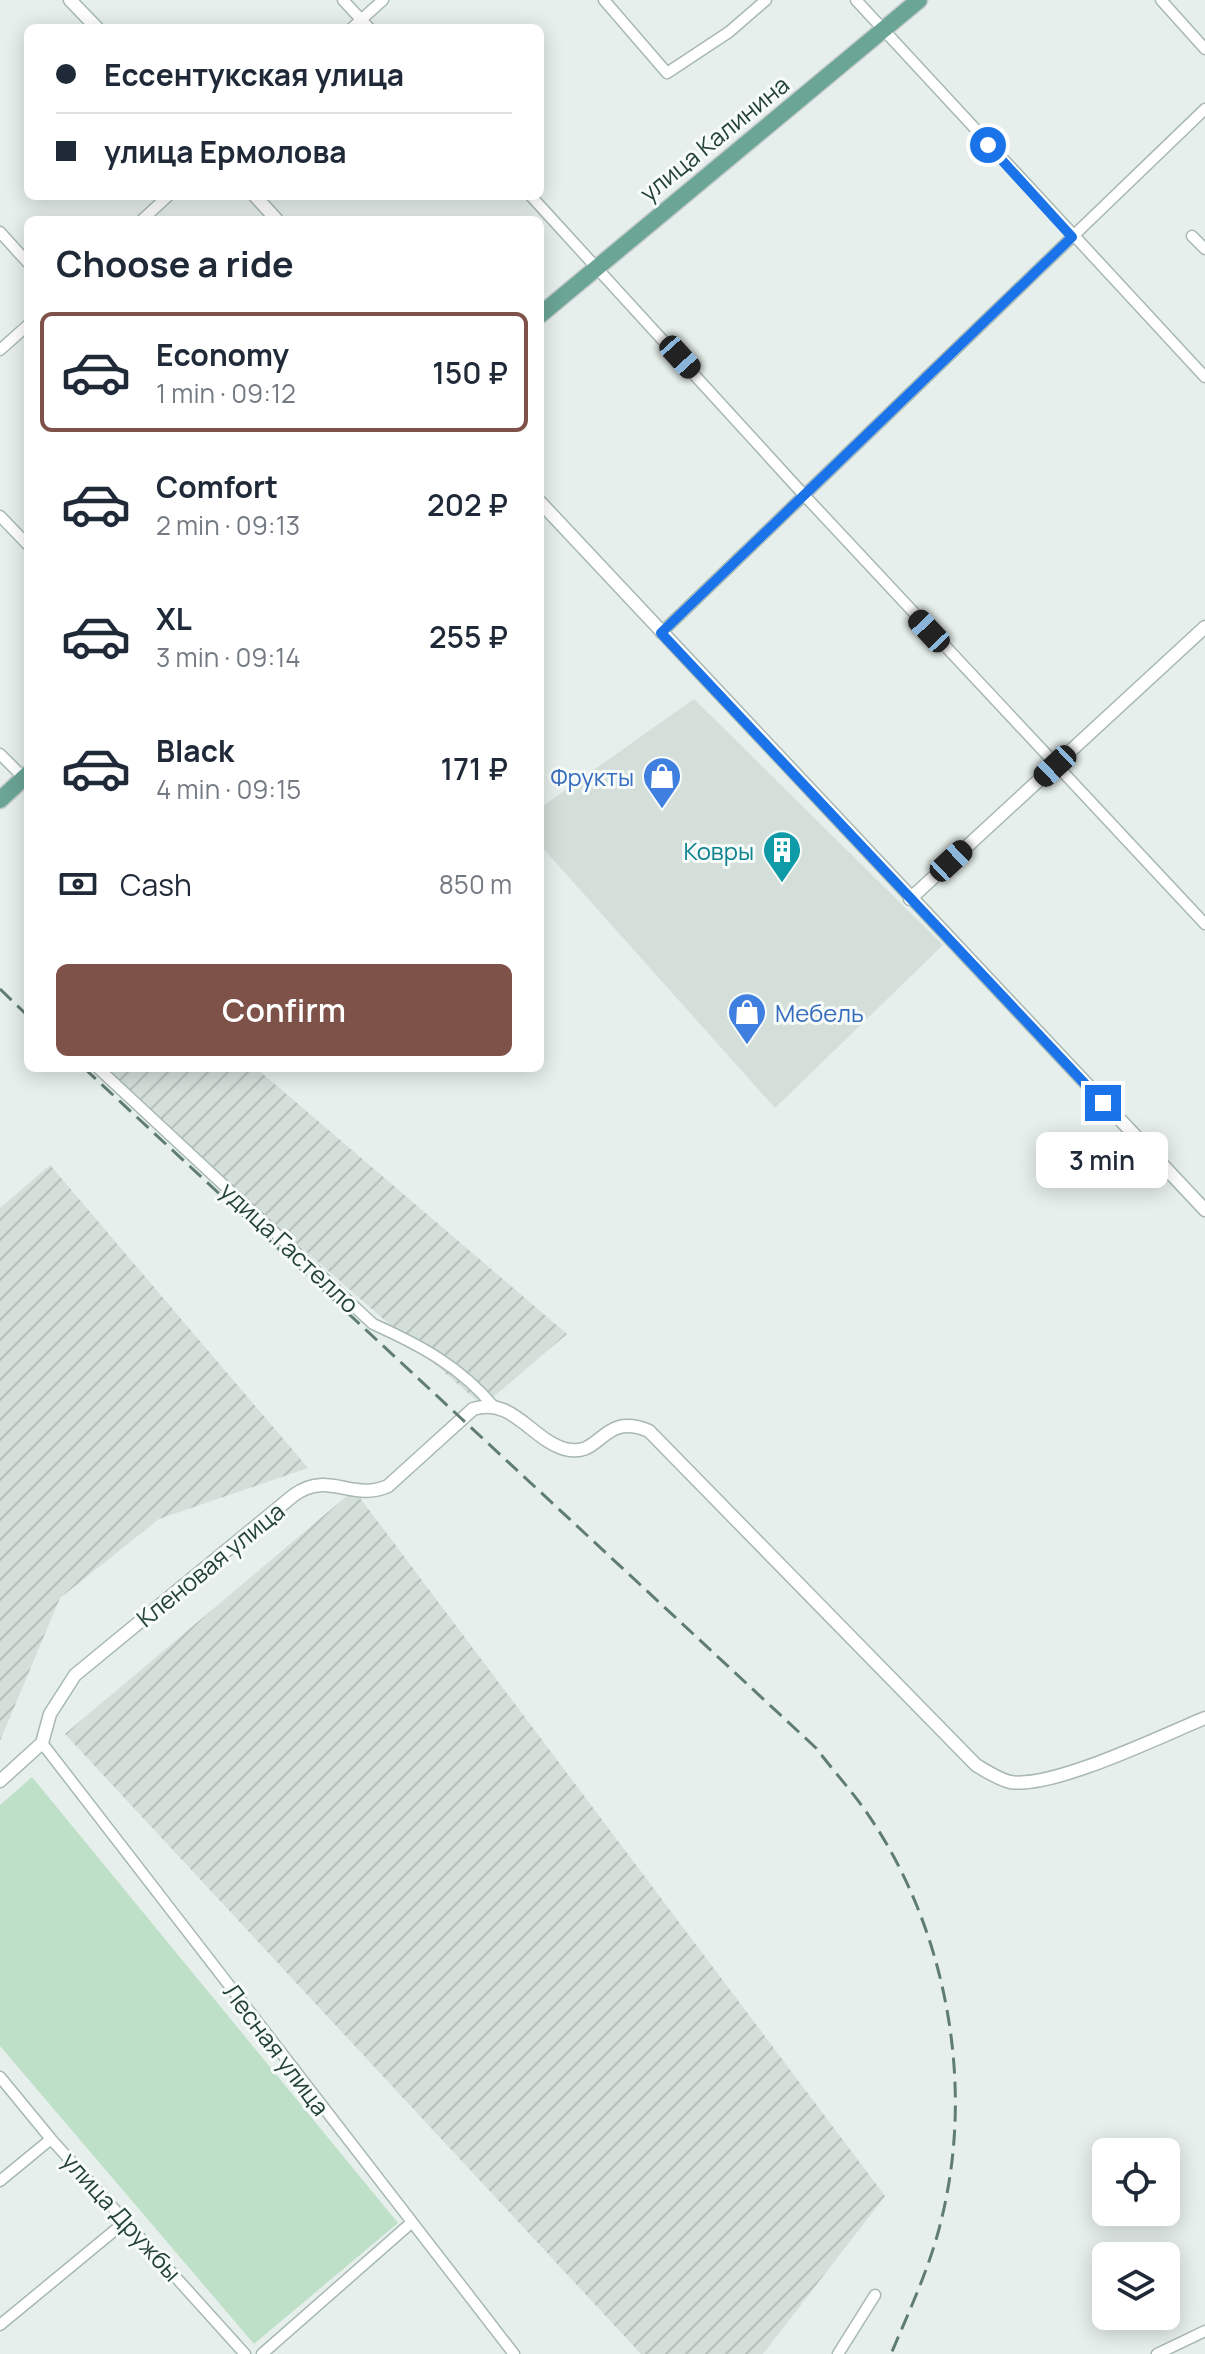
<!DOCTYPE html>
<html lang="en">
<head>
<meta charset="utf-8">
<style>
  :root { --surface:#fff; --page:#f6f6f7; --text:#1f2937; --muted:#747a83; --line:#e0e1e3; --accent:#7f5249 }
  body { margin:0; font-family:Manrope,sans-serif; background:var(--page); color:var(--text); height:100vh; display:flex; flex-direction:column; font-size:30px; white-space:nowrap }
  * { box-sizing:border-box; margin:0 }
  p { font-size:26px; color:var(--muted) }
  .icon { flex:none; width:44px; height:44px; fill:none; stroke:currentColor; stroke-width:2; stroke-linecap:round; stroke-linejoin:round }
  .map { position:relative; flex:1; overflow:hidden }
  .side { position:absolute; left:24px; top:216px; width:520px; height:856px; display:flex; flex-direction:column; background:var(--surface); border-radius:12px; box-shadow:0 4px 20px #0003 }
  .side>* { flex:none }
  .guide { position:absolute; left:24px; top:24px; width:520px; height:176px; border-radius:12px; box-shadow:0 4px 20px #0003; display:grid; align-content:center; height:176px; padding:0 32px; background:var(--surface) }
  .tools { position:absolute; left:1092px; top:2138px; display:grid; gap:16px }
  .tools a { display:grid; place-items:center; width:88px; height:88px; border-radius:12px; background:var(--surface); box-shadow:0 4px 20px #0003; font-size:40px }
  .end { position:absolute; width:36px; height:36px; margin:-18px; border:10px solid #1a73e8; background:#fff; box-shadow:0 0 0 4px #fff }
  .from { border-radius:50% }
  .bubble { position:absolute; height:56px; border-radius:12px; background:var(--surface); box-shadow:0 4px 20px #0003; font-size:26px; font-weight:600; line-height:56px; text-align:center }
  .car { position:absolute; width:24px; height:48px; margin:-24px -12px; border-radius:10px; box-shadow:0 0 6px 2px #0007; background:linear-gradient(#222 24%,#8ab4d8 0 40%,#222 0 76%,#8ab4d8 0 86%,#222 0) }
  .guide b { display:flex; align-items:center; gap:28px; height:76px; font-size:30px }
  .guide b+b { border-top:2px solid var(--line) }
  .guide i { width:20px; height:20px; background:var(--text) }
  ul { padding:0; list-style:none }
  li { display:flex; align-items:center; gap:24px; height:120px; margin:0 16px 12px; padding:0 16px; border:4px solid transparent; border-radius:12px }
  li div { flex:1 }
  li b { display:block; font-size:30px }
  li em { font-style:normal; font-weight:600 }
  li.on { border-color:var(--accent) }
  li>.icon { width:72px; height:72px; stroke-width:1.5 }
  h2 { padding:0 32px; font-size:36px; line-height:96px }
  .pay { display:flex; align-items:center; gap:20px; height:88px; padding:0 32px; font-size:30px }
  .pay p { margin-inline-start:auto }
  .primary-button { display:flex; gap:16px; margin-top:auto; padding:16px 32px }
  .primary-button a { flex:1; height:92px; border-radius:12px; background:var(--accent); color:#fff; font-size:32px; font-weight:600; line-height:92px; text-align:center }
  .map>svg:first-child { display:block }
</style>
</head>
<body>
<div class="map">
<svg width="1205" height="2354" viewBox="0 0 1205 2354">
  <defs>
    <pattern id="industrial-furrows" width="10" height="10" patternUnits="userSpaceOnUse" patternTransform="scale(2)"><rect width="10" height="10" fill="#d4dfda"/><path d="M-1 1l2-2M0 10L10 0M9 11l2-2" fill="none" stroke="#b6c1bc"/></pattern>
  </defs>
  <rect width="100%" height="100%" fill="#e6efeb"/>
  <!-- built -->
  <path fill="#d4dfda" d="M694 699 943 945 775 1108 540 845V808Z"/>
  <!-- industrial -->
  <path fill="url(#industrial-furrows)" d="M96 1068H256L567 1334 483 1406Z
    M50 1165 308 1468 159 1519 60 1598 0 1741V1208Z
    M354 1490 885 2196 763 2354H641L65 1734Z"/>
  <!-- green -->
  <path fill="#bfe0c8" d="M32 1777 398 2223 254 2344 0 2046V1805Z"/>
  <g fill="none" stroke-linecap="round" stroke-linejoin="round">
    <defs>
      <path id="minor" d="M343 0 369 28
        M604 0 667 73 729 32 766 0
        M856 0 1205 377
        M1161 0 1205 49
        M352 28 383 0
        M531 196 804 495 1205 924
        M142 220 168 196
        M0 232 28 263
        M1192 236 1205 249
        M0 350 28 325
        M0 516 28 545
        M661 633 1205 109
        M0 754 24 778
        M98 1068 373 1324C420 1345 461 1367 494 1407
        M42 1743 514 2354
        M0 2077 51 2139 245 2354
        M0 2181 51 2139
        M0 2325 126 2221
        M262 2354 411 2223
        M838 2354 875 2295
        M1157 2354 1205 2331"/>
      <path id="tertiary" d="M70 0 97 28
        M255 196 277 220
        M540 502 1205 1210
        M910 899 1205 627
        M0 1781 42 1743 50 1714 75 1675 294 1495C328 1470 353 1502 388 1486L473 1409C512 1396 532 1440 565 1449 602 1459 601 1411 649 1431L976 1765C986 1771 998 1779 1010 1782 1053 1789 1161 1736 1205 1718"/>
      <path id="primary" d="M540 315 919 0
        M0 800 28 774"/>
    </defs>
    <!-- minor casing -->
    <use href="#minor" stroke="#a8b8b2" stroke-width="13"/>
    <!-- tertiary casing -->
    <use href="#tertiary" stroke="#a8b8b2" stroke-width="15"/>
    <!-- primary casing -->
    <use href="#primary" stroke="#c2cac8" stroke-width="19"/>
    <!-- minor -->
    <use href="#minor" stroke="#fff" stroke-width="10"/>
    <!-- tertiary -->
    <use href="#tertiary" stroke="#fff" stroke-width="12"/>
    <!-- primary -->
    <use href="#primary" stroke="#6aa596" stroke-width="16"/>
    <!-- rail -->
    <path stroke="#5f7d75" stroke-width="3" stroke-dasharray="16 8" stroke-linecap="butt" d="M0 989 28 1016
      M84 1068 816 1748C832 1769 850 1789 865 1810 946 1926 975 2081 942 2217 931 2265 910 2309 891 2354"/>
  </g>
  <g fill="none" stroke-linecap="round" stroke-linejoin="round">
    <!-- route -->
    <path stroke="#1a73e8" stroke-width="10" d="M988 145 1072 237 661 633 1103 1103"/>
  </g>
  <!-- icons -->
  <defs>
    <symbol id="shop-pin" viewBox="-11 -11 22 30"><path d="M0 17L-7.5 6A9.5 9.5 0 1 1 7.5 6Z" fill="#3f7fe0" stroke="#f7fbf9"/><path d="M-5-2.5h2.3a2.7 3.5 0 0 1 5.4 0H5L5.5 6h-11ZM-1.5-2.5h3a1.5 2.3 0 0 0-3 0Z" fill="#fff"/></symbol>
    <symbol id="building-pin" viewBox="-11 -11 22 30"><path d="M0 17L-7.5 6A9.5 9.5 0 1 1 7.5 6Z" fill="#0f9aa8" stroke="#f7fbf9"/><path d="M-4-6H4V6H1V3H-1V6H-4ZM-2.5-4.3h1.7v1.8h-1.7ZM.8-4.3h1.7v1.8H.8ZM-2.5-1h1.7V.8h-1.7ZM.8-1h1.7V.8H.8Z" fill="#fff"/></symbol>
  </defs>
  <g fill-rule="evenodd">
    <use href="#shop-pin" x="640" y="754" width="44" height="60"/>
    <use href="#building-pin" x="760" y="828" width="44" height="60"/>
    <use href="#shop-pin" x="725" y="990" width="44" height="60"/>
  </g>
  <g text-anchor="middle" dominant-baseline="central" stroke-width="6" stroke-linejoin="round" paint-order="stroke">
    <!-- street labels -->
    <g font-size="24" fill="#24423a" stroke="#f7fbf9">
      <text transform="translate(714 138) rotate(-39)">улица Калинина</text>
      <text transform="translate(290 1247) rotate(43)">удица Гастелло</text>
      <text transform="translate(210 1564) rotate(-39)">Кленовая улица</text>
      <text transform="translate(277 2049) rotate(53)">Лесная улица</text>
      <text transform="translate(122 2216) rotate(48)">улица Дружбы</text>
    </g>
    <!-- shop labels -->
    <g font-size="24" fill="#366cbe" stroke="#f7fbf9" text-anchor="end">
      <text x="634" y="776">Фрукты</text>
      <text x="775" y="1012" text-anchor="start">Мебель</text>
    </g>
    <!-- culture labels -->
    <g font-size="24" fill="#0d838f" stroke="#f7fbf9" text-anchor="end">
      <text x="754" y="850">Ковры</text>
    </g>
  </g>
</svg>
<div class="tools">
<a><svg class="icon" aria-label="locate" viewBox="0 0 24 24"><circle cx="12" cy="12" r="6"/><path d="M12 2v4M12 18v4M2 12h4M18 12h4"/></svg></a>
<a><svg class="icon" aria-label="layers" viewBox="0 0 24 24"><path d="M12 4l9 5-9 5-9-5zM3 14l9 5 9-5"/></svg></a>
</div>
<i class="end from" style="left:988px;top:145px"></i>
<i class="end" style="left:1103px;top:1103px"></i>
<div class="bubble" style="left:1036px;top:1132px;width:132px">3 min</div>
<i class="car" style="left:680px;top:357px;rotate:138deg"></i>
<i class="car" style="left:929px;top:631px;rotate:317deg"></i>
<i class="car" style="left:1055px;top:766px;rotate:227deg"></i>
<i class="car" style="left:951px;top:861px;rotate:47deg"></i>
<div class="guide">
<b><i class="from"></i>Ессентукская улица</b>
<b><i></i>улица Ермолова</b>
</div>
<section class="side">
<h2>Choose a ride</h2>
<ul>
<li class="on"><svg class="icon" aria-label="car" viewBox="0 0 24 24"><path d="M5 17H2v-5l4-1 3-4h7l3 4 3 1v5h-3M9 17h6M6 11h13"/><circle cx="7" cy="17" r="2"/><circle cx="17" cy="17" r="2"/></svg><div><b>Economy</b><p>1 min · 09:12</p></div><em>150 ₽</em></li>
<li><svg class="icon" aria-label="car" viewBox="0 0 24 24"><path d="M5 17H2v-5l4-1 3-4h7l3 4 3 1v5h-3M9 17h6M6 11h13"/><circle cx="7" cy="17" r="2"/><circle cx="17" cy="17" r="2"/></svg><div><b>Comfort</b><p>2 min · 09:13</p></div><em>202 ₽</em></li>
<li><svg class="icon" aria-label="car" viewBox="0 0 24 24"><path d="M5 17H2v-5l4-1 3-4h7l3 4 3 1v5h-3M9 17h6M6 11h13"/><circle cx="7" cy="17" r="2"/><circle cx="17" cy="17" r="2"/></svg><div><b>XL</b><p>3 min · 09:14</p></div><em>255 ₽</em></li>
<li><svg class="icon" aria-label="car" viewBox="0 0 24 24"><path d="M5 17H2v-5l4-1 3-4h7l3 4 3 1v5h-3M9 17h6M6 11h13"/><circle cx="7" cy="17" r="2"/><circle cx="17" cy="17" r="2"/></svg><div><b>Black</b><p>4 min · 09:15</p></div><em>171 ₽</em></li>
</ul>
<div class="pay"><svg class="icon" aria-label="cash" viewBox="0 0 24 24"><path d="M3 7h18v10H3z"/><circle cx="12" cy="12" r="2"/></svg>Cash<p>850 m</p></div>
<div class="primary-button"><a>Confirm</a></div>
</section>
</div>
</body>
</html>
